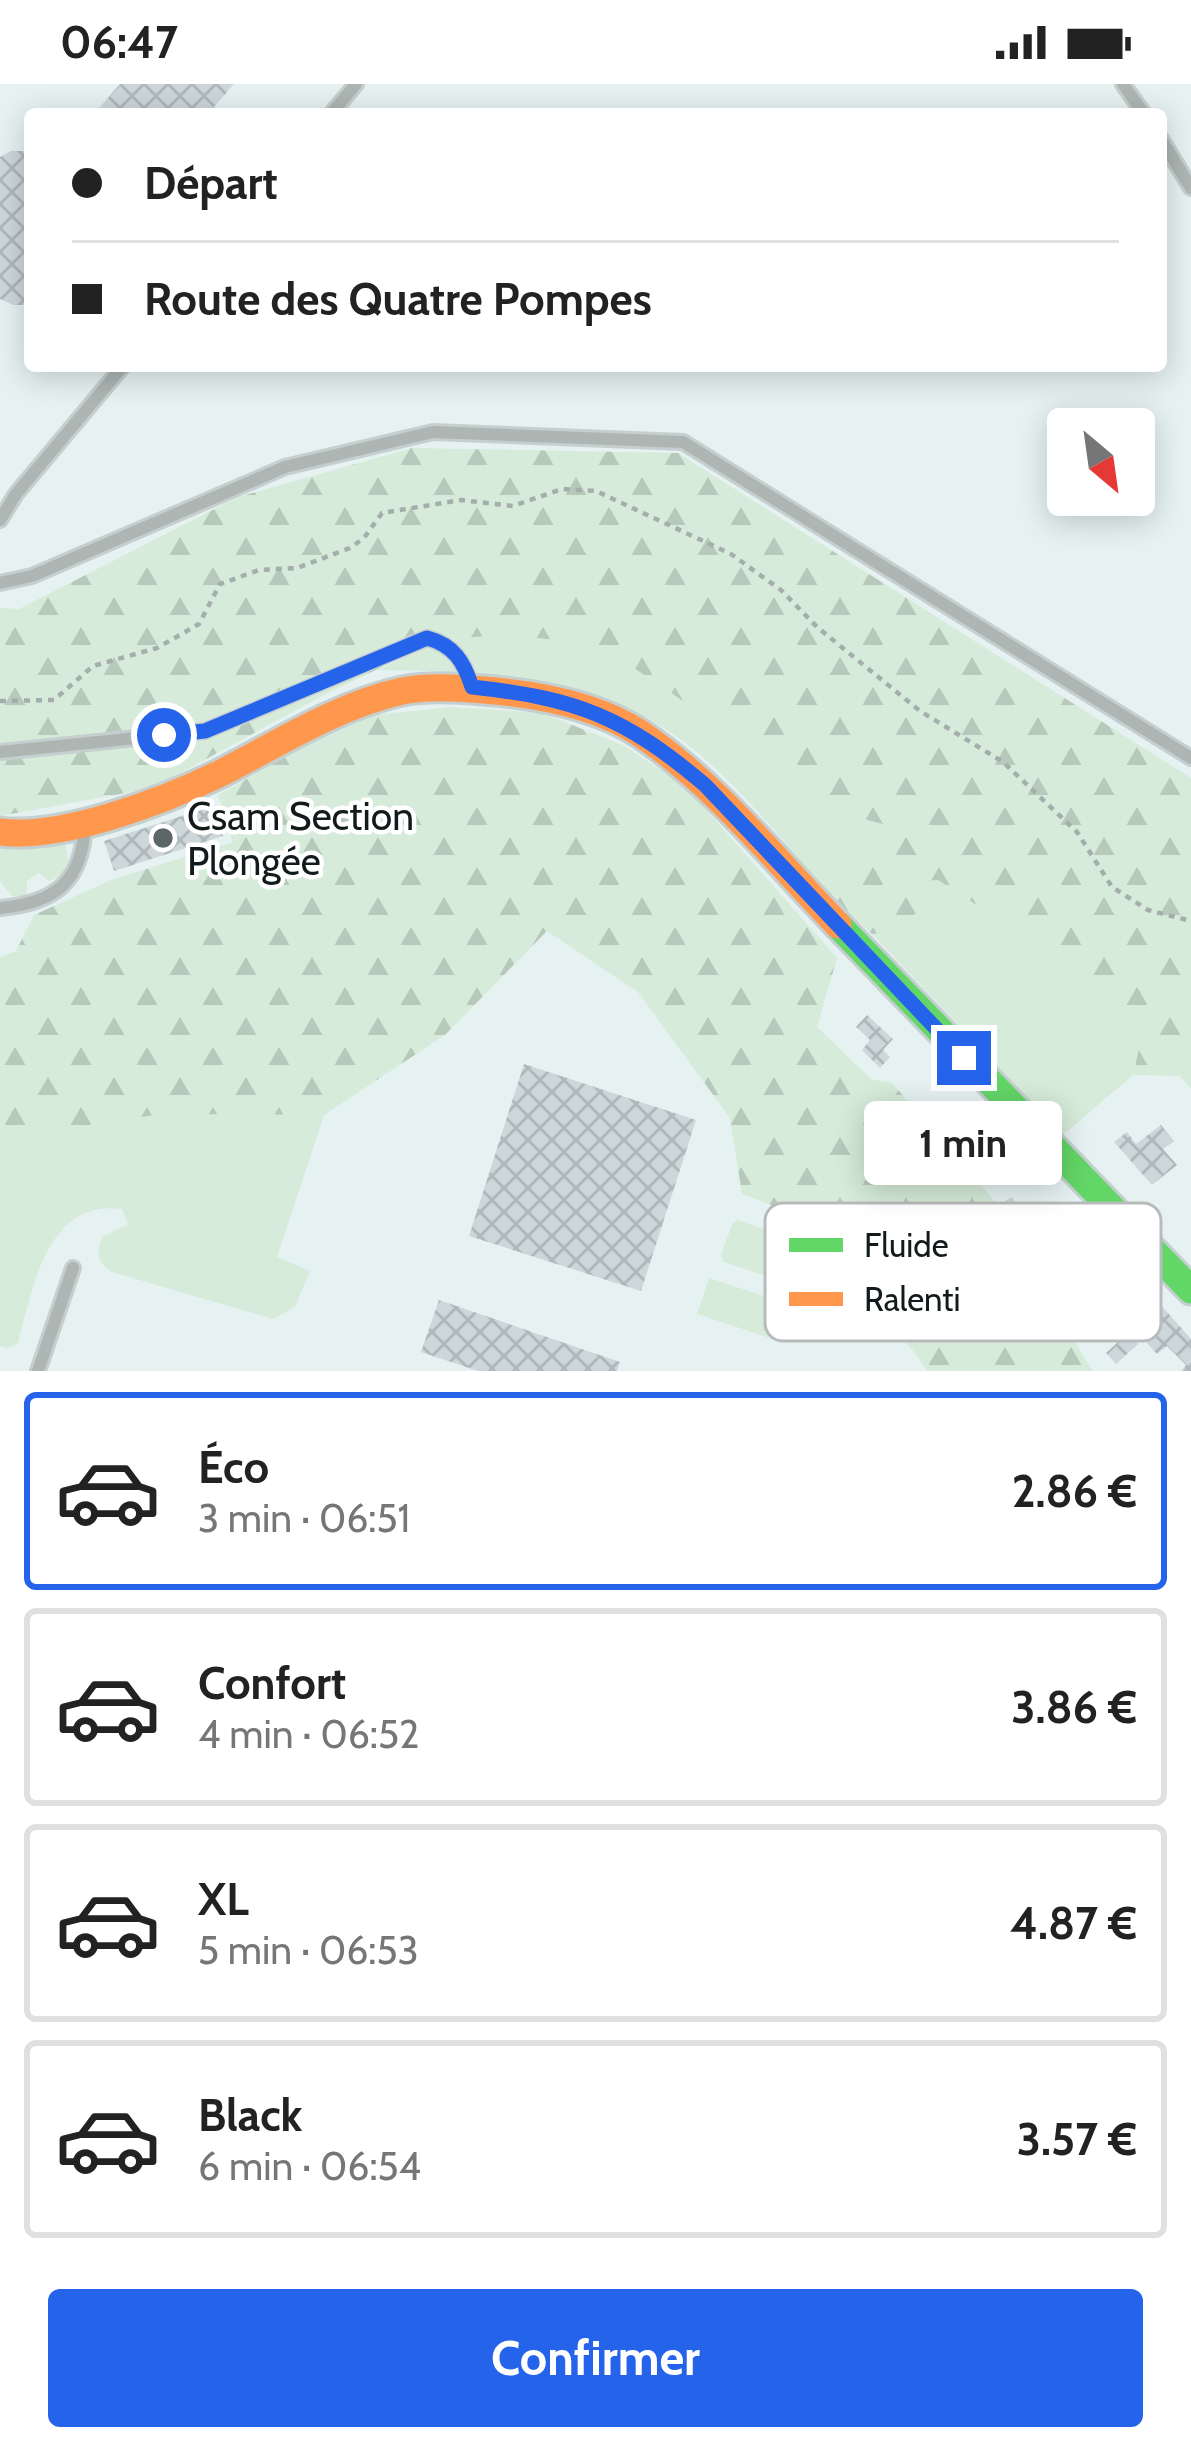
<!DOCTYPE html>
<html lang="fr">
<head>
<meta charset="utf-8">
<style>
  :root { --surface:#fff; --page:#f2f2f2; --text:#222; --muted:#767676; --line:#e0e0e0; --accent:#2563eb }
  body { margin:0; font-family:Cabin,sans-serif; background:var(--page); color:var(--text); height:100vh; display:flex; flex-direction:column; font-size:45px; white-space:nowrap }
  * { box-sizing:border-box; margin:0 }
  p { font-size:39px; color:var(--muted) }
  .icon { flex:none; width:66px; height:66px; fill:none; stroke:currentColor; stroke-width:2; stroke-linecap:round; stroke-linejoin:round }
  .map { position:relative; height:1287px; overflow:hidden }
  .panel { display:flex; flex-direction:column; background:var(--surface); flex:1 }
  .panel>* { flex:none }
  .hud { position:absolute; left:24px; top:24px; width:1143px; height:264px; border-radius:12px; box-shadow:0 6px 30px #0003; display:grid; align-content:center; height:264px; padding:0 48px; background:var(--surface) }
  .needle { width:78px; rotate:151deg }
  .controls { position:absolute; left:1047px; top:324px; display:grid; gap:24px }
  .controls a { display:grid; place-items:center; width:108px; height:108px; border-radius:12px; background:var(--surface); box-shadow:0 6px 30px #0003; font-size:60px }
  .end { position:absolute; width:54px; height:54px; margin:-27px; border:15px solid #2563eb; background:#fff; box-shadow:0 0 0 6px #fff }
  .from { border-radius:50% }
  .bubble { position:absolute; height:84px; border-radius:12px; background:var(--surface); box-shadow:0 6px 30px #0003; font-size:39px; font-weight:800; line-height:84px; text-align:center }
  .hud b { display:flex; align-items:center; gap:42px; height:114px; font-size:45px }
  .hud b+b { border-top:3px solid var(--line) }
  .hud i { width:30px; height:30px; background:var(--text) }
  ul { padding:21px 0 0; list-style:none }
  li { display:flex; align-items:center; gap:36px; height:198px; margin:0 24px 18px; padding:0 24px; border:6px solid var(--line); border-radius:12px }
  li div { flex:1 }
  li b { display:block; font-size:45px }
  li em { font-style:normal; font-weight:800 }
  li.on { border-color:var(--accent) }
  li>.icon { width:108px; height:108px; stroke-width:1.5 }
  .primary-button { display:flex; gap:24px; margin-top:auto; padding:24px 48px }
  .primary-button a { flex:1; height:138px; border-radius:12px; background:var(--accent); color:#fff; font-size:48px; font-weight:800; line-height:138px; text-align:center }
  .status { display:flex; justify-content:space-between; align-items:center; height:84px; padding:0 60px; background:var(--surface); direction:ltr }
  .status svg { height:33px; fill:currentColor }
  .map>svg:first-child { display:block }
</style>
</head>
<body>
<div class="status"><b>06:47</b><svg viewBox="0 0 49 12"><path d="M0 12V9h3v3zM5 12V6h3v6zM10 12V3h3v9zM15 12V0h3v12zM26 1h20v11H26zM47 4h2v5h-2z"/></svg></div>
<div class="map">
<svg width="1191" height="1287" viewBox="0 0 1191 1287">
  <defs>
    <pattern id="forest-firs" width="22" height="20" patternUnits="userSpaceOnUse" patternTransform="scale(3)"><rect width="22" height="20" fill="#d6ebd9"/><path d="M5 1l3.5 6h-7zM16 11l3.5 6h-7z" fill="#b7c9ba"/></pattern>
    <pattern id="building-cross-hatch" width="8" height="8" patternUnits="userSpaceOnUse" patternTransform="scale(3)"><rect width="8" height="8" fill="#cdd7d9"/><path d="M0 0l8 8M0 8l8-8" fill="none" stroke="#afb8ba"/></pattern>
  </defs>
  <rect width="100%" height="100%" fill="#e6f2f2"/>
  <!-- green -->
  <path fill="#d6ebd9" d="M507 551 567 557 622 576 747 660 813 721 886 741 892 773 860 783 833 814C788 764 740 701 687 660 599 593 485 587 379 586L440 555Z
    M65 758 68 777 61 792 49 797 39 789 27 797V812H12L0 797V759Z
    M938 796 1050 868 1141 961 1133 991 1063 1051 872 850 899 846 910 797Z
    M160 1030 324 1031 277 1173 310 1187 295 1223 273 1235 112 1188C96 1178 97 1169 102 1153L128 1140 122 1125C47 1115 33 1203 18 1259L8 1264 0 1262V1056Z
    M738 1136 803 1159 807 1166 796 1196 786 1199 724 1178 721 1171 733 1138Z
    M709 1194 791 1221 779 1257 697 1230Z"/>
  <!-- forest -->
  <path fill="url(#forest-firs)" d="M412 364 678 369 1191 694V1005L1179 992 1133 991 1140 961 1050 868 938 796 911 798 916 829 899 846 872 850 833 814 860 783 892 773 886 741 813 721 747 660 622 576 567 557 507 551 440 555 322 612 153 704 0 732V524L19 525 238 413Z
    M452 623 542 629 625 662 686 703 837 874 817 943 872 996 891 998 993 1115 1028 1194 1046 1214 1093 1287H927L912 1265 841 1200 835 1149 826 1142 742 1110 730 1034 638 908 547 847 445 951 324 1031 160 1030 0 1056V873L16 867 34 831 111 796 233 758 218 711 299 665 373 631Z"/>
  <!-- building -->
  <path fill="url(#building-cross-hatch)" d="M120 0H234L208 30H94Z
    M11 67H30V221H13L0 215V73Z
    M213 722 223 752 114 787 104 757Z
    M867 931 893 955 883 966 890 973 880 984 862 966 870 956 856 943Z
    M524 980 696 1036 641 1207 469 1152Z
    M1161 1041 1174 1057 1163 1065 1177 1081 1152 1101 1114 1058 1127 1048 1136 1060Z
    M1012 1113 1017 1121 1003 1130 997 1122Z
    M439 1216 620 1278 617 1287H478L421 1268Z
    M1160 1220 1191 1255V1287H1181L1186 1281 1167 1262 1157 1270 1143 1255 1151 1247 1141 1237Z
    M1128 1249 1138 1260 1116 1280 1106 1269Z"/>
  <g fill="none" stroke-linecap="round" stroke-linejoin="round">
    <defs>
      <path id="lane" d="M1123 0 1144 30
        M331 30 356 0
        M1161 55 1191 104
        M0 436 16 410 123 282
        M0 499 32 492 285 383 433 348 683 358 1191 674
        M0 668 205 647 427 554C453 561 464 577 471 602
        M0 824C57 819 83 796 85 739
        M38 1287 73 1184"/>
      <path id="fast" d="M838 841 1191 1206"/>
      <path id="slow" d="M0 748C61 756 164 717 219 690 276 661 338 621 402 607 429 602 456 604 484 606 536 610 596 620 641 650 716 701 775 776 838 841"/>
    </defs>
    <!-- lane casing -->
    <use href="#lane" stroke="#c5cfcf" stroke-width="18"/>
    <!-- fast casing -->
    <use href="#fast" stroke="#c5cfcf" stroke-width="33"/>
    <!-- slow casing -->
    <use href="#slow" stroke="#c5cfcf" stroke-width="33"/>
    <!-- path -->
    <path stroke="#a5aeac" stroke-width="4.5" stroke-dasharray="6 6" stroke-linecap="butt" d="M0 617 54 616 93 582 157 564 199 540 220 500 259 486 297 484 350 464 364 454 382 429 461 416 513 422 562 405 596 407 731 470 781 506 817 543 920 627 1003 678 1077 748 1112 803 1148 826 1191 837"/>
    <!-- lane -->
    <use href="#lane" stroke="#adb6b3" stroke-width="12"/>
    <!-- fast -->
    <use href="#fast" stroke="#63d668" stroke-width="27"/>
    <!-- slow -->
    <use href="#slow" stroke="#ff974d" stroke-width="27"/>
  </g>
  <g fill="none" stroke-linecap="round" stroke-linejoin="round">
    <!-- route -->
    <path stroke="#2563eb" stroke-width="15" d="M164 651 205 647 427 554C454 561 464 578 472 603 576 614 625 633 705 701L964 974"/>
  </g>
  <!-- markers -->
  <circle fill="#5c6666" stroke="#fff" stroke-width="4.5" cx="163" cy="754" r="12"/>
  <g text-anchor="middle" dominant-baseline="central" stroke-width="9" stroke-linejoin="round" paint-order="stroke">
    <!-- poi labels -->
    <g font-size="39" fill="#121b1b" stroke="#fff" text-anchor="start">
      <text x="187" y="732">Csam Section<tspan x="187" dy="45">Plongée</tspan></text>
    </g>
  </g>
  <!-- legend -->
  <rect x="765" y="1119" width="396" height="138" rx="18" fill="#fff" stroke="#b8bbbb" stroke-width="3"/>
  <rect x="789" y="1154" width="54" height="14" fill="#63d668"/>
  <rect x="789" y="1208" width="54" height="14" fill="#ff974d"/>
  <g font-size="33" fill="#121b1b">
    <text x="864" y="1173">Fluide</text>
    <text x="864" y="1227">Ralenti</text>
  </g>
</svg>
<div class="controls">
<a><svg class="needle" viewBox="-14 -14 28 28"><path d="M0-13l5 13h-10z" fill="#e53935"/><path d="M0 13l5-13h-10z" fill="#767676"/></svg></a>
</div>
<i class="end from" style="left:164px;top:651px"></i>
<i class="end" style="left:964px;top:974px"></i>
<div class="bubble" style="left:864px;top:1017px;width:198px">1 min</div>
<div class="hud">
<b><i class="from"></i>Départ</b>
<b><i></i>Route des Quatre Pompes</b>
</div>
</div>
<section class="panel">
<ul>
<li class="on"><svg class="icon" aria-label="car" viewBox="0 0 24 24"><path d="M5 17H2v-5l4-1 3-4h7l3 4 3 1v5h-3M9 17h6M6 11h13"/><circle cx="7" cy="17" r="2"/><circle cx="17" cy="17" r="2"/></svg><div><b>Éco</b><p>3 min · 06:51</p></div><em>2.86 €</em></li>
<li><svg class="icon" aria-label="car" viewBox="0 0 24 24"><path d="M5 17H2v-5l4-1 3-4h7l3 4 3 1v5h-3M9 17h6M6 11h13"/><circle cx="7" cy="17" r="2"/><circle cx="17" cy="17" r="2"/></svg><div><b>Confort</b><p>4 min · 06:52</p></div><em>3.86 €</em></li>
<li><svg class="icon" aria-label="car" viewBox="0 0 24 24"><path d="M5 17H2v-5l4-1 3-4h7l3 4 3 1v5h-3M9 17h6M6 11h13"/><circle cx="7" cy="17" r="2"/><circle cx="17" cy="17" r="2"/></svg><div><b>XL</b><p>5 min · 06:53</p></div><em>4.87 €</em></li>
<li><svg class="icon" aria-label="car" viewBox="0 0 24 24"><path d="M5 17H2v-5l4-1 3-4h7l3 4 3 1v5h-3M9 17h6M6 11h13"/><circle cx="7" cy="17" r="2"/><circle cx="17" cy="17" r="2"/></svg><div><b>Black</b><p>6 min · 06:54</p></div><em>3.57 €</em></li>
</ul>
<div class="primary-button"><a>Confirmer</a></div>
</section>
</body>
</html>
